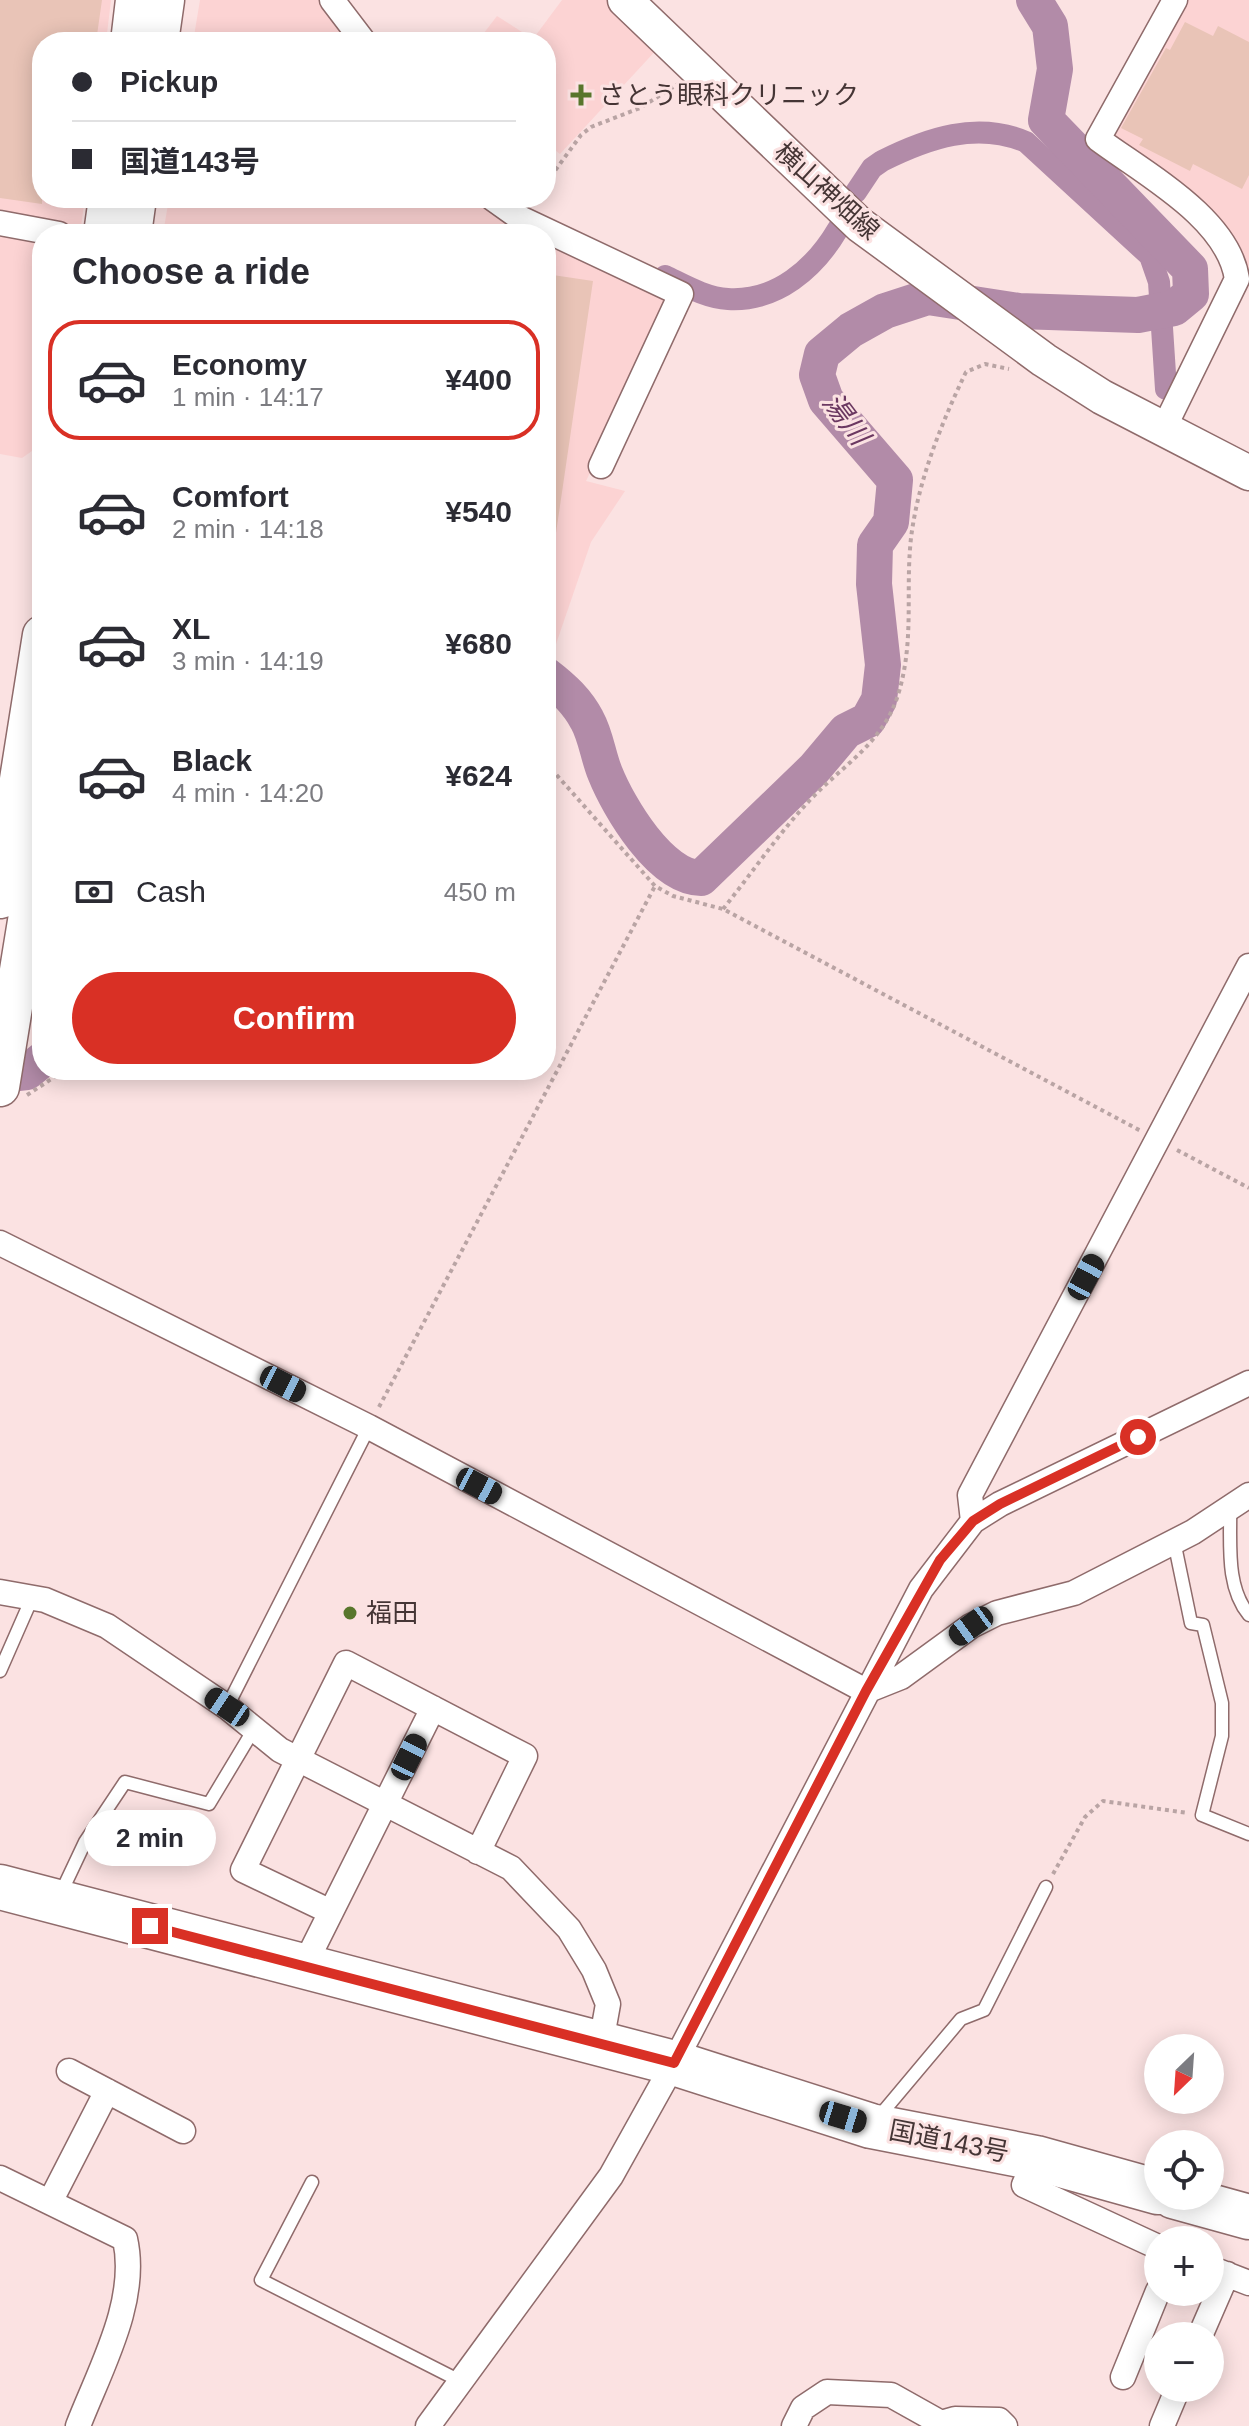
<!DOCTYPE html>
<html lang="en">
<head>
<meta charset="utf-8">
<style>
  :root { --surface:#fff; --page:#f7f7f7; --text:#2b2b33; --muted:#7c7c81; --line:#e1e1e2; --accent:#d93025 }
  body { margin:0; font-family:Arial,"Noto Sans JP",sans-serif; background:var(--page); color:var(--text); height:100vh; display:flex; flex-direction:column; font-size:30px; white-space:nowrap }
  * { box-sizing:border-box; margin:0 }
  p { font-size:26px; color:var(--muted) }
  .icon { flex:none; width:44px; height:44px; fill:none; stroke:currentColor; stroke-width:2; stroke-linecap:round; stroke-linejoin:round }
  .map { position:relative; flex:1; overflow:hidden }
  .drawer { position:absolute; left:32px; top:224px; width:524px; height:856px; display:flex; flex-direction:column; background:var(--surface); border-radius:32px; box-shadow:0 4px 20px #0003 }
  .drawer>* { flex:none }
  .banner { position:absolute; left:32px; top:32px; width:524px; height:176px; border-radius:32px; box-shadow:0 4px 20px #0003; display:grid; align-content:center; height:176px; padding:0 40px; background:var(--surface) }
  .needle { width:52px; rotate:205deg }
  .controls { position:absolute; left:1144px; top:2034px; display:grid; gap:16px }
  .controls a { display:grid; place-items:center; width:80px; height:80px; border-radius:50%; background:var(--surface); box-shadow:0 4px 20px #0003; font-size:40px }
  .end { position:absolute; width:36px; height:36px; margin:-18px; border:10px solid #d93025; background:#fff; box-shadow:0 0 0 4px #fff }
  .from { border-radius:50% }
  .bubble { position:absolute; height:56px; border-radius:28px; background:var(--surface); box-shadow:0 4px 20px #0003; font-size:26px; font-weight:700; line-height:56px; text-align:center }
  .car { position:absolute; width:24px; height:48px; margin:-24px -12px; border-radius:10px; box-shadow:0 0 6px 2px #0007; background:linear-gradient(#222 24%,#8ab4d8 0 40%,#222 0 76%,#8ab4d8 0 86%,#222 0) }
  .banner b { display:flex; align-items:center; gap:28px; height:76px; font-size:30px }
  .banner b+b { border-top:2px solid var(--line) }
  .banner i { width:20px; height:20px; background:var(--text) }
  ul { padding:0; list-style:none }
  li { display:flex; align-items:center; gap:24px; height:120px; margin:0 16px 12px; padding:0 24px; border:4px solid transparent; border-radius:32px }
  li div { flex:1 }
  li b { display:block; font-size:30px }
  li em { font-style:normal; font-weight:700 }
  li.on { border-color:var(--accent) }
  li>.icon { width:72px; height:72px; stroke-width:1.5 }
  h2 { padding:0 40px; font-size:36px; line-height:96px }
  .pay { display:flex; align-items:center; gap:20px; height:88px; padding:0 40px; font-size:30px }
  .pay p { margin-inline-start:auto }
  .cta { display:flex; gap:16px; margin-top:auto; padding:16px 40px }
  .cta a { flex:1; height:92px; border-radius:48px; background:var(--accent); color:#fff; font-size:32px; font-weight:700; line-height:92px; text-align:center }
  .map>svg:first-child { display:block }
</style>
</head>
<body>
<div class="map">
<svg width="1249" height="2426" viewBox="0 0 1249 2426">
  <rect width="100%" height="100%" fill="#fbe2e2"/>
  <!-- built -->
  <path fill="#fcd3d3" d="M0 0H111L106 42H42V198H85L80 234H42V444L22 458 0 454Z
    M200 0H325L357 42H193Z
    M562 0H612L660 46 560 154 546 143V42H477L497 16 533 39Z
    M1180 0H1249V272L1217 223 1120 146 1111 122Z
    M169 198H484L543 234H163Z
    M546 235 663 290 671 306 586 481 625 491 591 542 555 647 546 641Z"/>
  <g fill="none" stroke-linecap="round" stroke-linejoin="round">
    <!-- canal -->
    <path stroke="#b28ba8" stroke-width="22" d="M856 192 872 168 882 161C928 138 977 121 1026 142L1150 256 1159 282 1166 389
      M665 276C684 285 706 298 728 299 777 302 815 268 838 229"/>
    <!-- river -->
    <path stroke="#b28ba8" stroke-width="36" d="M546 675C563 688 577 701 587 720 596 736 598 756 605 773 619 808 661 878 701 878L814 769 846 731 868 720 879 700 883 665 874 584 875 545 891 522 895 480 826 400 817 375 822 354 851 330 885 311 928 297 1019 311 1138 315 1174 308 1191 294 1190 269 1046 120 1055 69 1050 26 1034 0
      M0 1075 27 1072 42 1060"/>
  </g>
  <!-- building -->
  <path fill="#e9c4b7" d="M0 0H102L96 42H42V204L0 198Z
    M1185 22 1213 36 1218 26 1249 42V175L1242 189 1193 164 1190 171 1139 145 1143 139 1121 128 1166 48 1170 50Z
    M546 274 593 281 556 533H546Z"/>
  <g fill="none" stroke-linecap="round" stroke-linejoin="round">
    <defs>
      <path id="lane" d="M1230 1507C1231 1542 1225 1586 1249 1615
        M1174 1541 1191 1623 1203 1625 1222 1703V1736L1202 1815 1249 1834
        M0 1671 32 1598
        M227 1707 369 1427
        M60 1895 85 1842 125 1782 209 1804 254 1729
        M877 2119 961 2019 984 2010 1046 1887
        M312 2182 261 2280 462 2382"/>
      <path id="street" d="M332 0 364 42
        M492 198 520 218 681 294 601 466
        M0 223 59 234
        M1164 428 1237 279C1228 218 1145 174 1098 139L1175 0
        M0 1243 369 1427 866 1691 901 1677 971 1626 997 1613 1074 1593 1193 1532 1249 1495
        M973 1521 970 1495 1249 966
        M0 1592 45 1600 107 1626 227 1707 280 1750 511 1868 569 1929 594 1970 608 2004 601 2043
        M331 1912 243 1870 346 1663 525 1756 478 1852
        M303 1968 433 1708
        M69 2071 183 2131
        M1036 2158 1024 2185 1158 2247
        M0 2178 125 2239C139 2301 100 2369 78 2426
        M50 2202 107 2091
        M1210 2268 1249 2283
        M1200 2336 1227 2274
        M1123 2377 1158 2291
        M428 2426 611 2176 674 2063 921 1589 973 1521 1000 1504 1249 1383
        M794 2426 803 2408 827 2392 891 2395 941 2423 955 2419 999 2420 1005 2426
        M1162 2426 1178 2388"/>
      <path id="secondary" d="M625 0 860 225 1044 360 1102 397 1249 473"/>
      <path id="primary" d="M130 42 135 0
        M159 42 165 0
        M103 234 108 198
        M132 234 137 198
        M0 899 42 635
        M0 1087 42 829"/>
      <path id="highway" d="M0 1887 674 2063 871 2126 1036 2158 1158 2192
        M1173 2196 1249 2217"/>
    </defs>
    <!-- lane casing -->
    <use href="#lane" stroke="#8f6b6b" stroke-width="15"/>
    <!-- street casing -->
    <use href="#street" stroke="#8f6b6b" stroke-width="27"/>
    <!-- secondary casing -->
    <use href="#secondary" stroke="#8f6b6b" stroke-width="37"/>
    <!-- primary casing -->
    <use href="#primary" stroke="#8f6b6b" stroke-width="41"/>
    <!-- highway casing -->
    <use href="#highway" stroke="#8f6b6b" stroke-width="47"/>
    <!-- path -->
    <path stroke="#b9a4a4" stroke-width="4" stroke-dasharray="4 4" stroke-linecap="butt" d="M546 183 581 135 591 127 640 108 678 84
      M546 763 655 886 673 896 723 909 1141 1131
      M723 909C752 873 779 833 810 800 843 765 883 743 898 695 915 640 905 593 911 538 918 481 941 424 966 372L985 364 1009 369
      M27 1095 65 1070
      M1177 1150 1249 1188
      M379 1407 655 886
      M1053 1874 1085 1817 1103 1801 1188 1813"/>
    <!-- lane -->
    <use href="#lane" stroke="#fff" stroke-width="12"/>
    <!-- street -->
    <use href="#street" stroke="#fff" stroke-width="24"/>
    <!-- secondary -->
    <use href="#secondary" stroke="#fff" stroke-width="34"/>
    <!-- primary -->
    <use href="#primary" stroke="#fff" stroke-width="38"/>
    <!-- highway -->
    <use href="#highway" stroke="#fff" stroke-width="44"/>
  </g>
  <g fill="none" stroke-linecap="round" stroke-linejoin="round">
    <!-- route -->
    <path stroke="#d93025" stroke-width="10" d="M150 1926 674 2063 866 1691 940 1560 973 1521 1000 1504 1138 1437"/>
  </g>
  <!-- markers -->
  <g fill="#58762c" stroke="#fbe2e2" stroke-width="3">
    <path d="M577 83h8v8h8v8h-8v8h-8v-8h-8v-8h8z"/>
    <circle cx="350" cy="1613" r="8"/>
  </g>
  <g text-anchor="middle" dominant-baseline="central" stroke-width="6" stroke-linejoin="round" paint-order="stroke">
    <!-- poi labels -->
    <g font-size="26" fill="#453535" stroke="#fbe2e2" text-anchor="start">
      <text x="599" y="95">さとう眼科クリニック</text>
      <text x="366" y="1613">福田</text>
    </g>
    <!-- street labels -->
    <g font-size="26" fill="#453535" stroke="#fbe2e2">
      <text transform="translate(827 191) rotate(42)">横山神畑線</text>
      <text transform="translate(949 2141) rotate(11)">国道143号</text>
    </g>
    <!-- water labels -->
    <g font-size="28" font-style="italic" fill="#6b3861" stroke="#fbe2e2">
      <text transform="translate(846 419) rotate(53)">湯川</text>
    </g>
  </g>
</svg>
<div class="controls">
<a><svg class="needle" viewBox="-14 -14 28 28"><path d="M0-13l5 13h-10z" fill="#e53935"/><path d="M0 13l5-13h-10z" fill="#7c7c81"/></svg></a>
<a><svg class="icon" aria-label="locate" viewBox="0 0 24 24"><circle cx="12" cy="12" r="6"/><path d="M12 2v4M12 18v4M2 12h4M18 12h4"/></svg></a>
<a>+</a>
<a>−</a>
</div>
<i class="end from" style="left:1138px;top:1437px"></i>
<i class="end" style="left:150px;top:1926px"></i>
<div class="bubble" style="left:84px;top:1810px;width:132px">2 min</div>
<i class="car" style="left:1086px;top:1277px;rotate:28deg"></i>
<i class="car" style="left:283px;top:1384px;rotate:117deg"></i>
<i class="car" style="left:479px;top:1486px;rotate:118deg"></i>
<i class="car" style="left:971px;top:1626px;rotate:234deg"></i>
<i class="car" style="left:227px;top:1707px;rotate:304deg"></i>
<i class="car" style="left:409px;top:1757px;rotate:26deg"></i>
<i class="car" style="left:843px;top:2117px;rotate:107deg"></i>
<div class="banner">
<b><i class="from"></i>Pickup</b>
<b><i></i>国道143号</b>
</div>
<section class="drawer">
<h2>Choose a ride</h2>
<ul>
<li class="on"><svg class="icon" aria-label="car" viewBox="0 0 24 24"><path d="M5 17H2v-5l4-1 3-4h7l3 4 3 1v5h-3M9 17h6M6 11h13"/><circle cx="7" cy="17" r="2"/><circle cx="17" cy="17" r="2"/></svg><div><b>Economy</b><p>1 min · 14:17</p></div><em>¥400</em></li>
<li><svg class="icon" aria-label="car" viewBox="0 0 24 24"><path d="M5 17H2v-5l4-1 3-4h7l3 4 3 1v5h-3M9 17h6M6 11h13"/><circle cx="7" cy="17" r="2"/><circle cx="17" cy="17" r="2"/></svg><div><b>Comfort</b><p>2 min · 14:18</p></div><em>¥540</em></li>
<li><svg class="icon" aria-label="car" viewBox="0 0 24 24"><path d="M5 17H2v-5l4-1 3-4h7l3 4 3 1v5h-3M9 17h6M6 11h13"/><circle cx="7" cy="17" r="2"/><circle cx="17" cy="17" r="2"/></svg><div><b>XL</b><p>3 min · 14:19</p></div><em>¥680</em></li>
<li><svg class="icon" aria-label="car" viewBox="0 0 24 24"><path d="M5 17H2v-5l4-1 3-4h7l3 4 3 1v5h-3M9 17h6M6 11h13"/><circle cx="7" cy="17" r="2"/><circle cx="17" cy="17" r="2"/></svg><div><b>Black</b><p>4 min · 14:20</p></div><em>¥624</em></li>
</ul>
<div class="pay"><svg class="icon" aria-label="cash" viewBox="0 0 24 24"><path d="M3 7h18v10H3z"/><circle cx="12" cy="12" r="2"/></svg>Cash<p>450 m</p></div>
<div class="cta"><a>Confirm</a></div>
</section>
</div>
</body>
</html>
